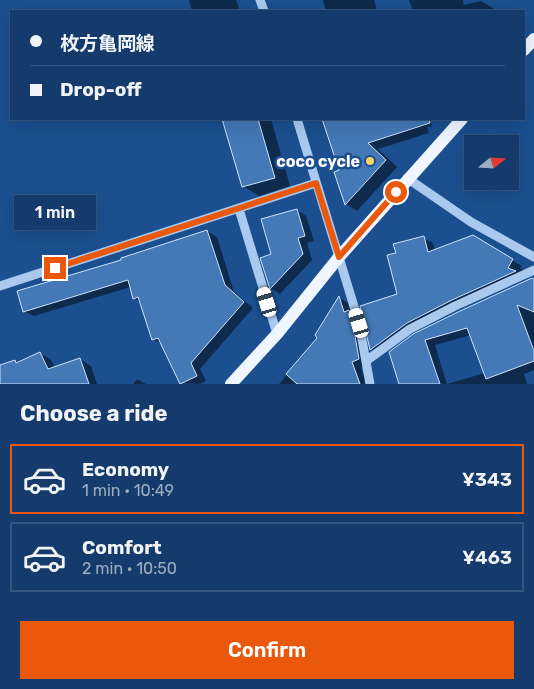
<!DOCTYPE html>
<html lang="en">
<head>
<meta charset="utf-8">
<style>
  :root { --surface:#143b6b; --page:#214673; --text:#f1f3f6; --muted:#9dadc1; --line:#33557e; --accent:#ea580c }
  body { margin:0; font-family:Rubik,"Noto Sans JP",sans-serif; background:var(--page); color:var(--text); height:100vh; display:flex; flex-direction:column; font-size:19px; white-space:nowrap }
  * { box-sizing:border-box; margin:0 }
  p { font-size:16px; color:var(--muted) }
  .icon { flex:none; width:28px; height:28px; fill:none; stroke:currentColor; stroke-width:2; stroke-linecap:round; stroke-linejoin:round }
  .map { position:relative; height:384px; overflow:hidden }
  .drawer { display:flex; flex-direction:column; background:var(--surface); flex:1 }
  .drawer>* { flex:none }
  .hud { position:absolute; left:10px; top:10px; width:515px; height:110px; border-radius:0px; box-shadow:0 5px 20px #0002,0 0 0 1px var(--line); display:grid; align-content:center; height:110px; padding:0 20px; background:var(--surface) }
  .needle { width:32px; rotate:72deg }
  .controls { position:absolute; left:464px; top:135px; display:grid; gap:10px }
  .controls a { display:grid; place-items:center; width:55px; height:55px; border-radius:0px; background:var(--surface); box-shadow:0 5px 20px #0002,0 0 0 1px var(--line); font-size:25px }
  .end { position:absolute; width:22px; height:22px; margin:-11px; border:6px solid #ea580c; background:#fff; box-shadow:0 0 0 2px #fff }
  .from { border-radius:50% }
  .bubble { position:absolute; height:35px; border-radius:0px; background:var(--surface); box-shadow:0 5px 20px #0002,0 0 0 1px var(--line); font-size:16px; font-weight:600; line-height:35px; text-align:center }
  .car { position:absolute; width:15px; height:30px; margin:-15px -8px; border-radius:6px; box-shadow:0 0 4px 1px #0007; background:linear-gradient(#fff 24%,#345 0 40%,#fff 0 76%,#345 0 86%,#fff 0) }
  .hud b { display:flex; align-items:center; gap:18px; height:48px; font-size:19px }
  .hud b+b { border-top:1px solid var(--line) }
  .hud i { width:12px; height:12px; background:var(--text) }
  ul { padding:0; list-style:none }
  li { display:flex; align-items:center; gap:15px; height:70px; margin:0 10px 8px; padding:0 10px; border:2px solid var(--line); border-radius:0px }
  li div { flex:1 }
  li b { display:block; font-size:19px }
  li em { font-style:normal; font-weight:600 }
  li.active { border-color:var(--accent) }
  li>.icon { width:45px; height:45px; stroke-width:1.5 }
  h2 { padding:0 20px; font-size:22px; line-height:60px }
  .button { display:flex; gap:10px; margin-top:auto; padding:10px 20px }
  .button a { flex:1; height:58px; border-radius:0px; background:var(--accent); color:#fff; font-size:20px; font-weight:600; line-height:58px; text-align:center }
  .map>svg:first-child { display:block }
</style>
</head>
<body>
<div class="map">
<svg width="534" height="384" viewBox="0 0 534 384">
  <rect width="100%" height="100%" fill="#1b4f8f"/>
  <!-- shadow -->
  <path fill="#0007" fill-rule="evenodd" d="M189 0H236L240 11H192Z
    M323 0H374L377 11H326Z
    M409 0H463L464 5 481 1 493 8 494 11H413Z
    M223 119H271L290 186 259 196 243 186Z
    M324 119H430L432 126 427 127 429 133 378 149 397 167 357 211 346 204 335 173 341 171Z
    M297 210 306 216 314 241 307 243 312 260 280 294 271 288 262 258 272 255Z
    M207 231 217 237 234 292 253 308 200 369 206 381 200 384 180 383 163 345 153 339 141 302 134 298 131 287 34 316 24 311 123 261Z
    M473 236 522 266 520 268 530 274 417 328 381 355 371 349 362 307 399 294 397 254 423 238 433 243 435 251Z
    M534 278V370L524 374 527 384H400L390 353 458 313ZM471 335 485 373 447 384 435 345Z
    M340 298 348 303 351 313 358 317 368 364 361 367 366 384H279L318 338 317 335Z
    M40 353 51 360 55 368 80 359 91 366 97 384H0V366L15 361 19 363Z
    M137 379 146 384H133Z"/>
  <!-- building -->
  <path fill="#4478b7" stroke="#cfe3fa" d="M222 119H258L275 178 242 187Z
    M322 119H429L430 123 368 143 386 160 345 205 334 172 339 170Z
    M297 209 305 236 298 238 303 254 270 289 260 258 271 254 261 219Z
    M207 230 225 285 244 302 191 363 197 376 180 384 158 338 152 340 138 297 133 299 128 280 23 312 17 291 121 260V258Z
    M473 235 513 259 508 268 516 271 452 300 407 323 370 350 360 306 397 294 387 255 396 253 393 244 424 236 428 252Z
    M532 278 534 279V312L517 305 534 351V361L486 379 467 328 425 340 440 384H399L389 352 413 334 458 312Z
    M339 296 344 312 349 310 353 324 359 359 352 362 360 384H297L286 374 317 338 315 335Z
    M40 352 48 369 80 358 89 384H0V365L15 360 16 363Z"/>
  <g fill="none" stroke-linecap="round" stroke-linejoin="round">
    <!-- minor -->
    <path stroke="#a9c9ee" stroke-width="9" d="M260 0 264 11
      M297 119 359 323 370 384
      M407 178 471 222 534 257
      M239 209 277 334
      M0 286 316 183
      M366 361 410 329 455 306 534 270"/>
    <!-- major -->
    <path stroke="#f0f6ff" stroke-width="12" d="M524 50 534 39
      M231 384 277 334 339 257 462 119"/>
  </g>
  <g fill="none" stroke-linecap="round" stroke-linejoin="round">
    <!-- route -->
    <path stroke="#ea580c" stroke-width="6" d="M55 268 316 183 339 257 396 192"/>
  </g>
  <!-- markers -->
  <circle fill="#ffd166" stroke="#1b4f8f" stroke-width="2" cx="370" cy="161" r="5"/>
  <g text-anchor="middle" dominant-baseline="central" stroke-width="5" stroke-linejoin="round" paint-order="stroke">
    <!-- poi labels -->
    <g font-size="16" font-weight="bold" fill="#fff" stroke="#1b4f8f" text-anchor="end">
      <text x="360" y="161">coco cycle</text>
    </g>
  </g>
</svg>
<div class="controls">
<a><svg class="needle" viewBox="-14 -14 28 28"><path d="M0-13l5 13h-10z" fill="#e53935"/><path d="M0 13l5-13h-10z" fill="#9dadc1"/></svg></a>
</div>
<i class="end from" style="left:396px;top:192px"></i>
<i class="end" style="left:55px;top:268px"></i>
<div class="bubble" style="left:14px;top:195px;width:82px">1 min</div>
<i class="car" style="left:267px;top:302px;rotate:343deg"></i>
<i class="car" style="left:359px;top:323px;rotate:343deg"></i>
<div class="hud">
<b><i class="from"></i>枚方亀岡線</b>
<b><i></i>Drop-off</b>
</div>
</div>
<section class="drawer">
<h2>Choose a ride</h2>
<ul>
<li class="active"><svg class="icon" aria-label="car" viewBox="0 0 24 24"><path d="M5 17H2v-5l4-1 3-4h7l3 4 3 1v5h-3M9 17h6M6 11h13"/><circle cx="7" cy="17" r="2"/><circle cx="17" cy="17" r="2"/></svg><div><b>Economy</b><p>1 min · 10:49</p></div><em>¥343</em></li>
<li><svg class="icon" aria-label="car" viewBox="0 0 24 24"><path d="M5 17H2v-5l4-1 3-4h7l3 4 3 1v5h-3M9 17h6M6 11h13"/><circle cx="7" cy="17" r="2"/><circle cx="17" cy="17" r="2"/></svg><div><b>Comfort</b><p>2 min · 10:50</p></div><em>¥463</em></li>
</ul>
<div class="button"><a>Confirm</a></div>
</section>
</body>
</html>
